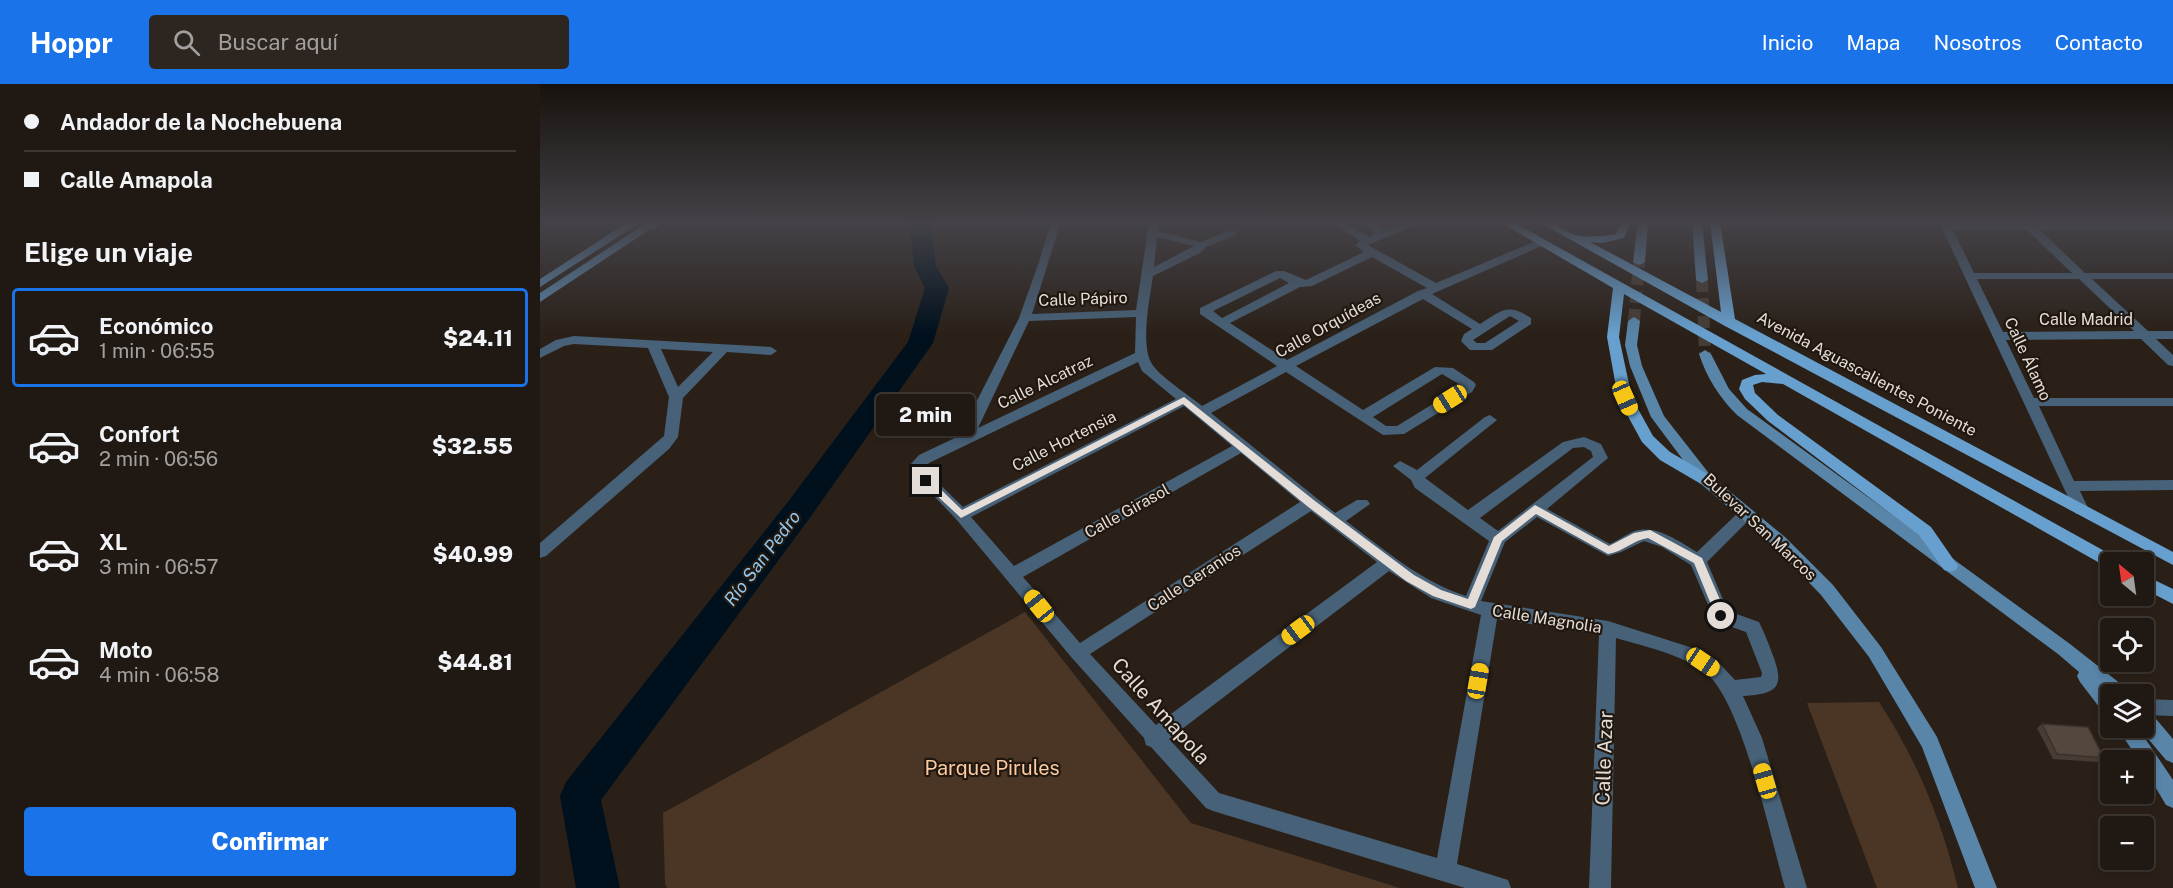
<!DOCTYPE html>
<html lang="es">
<head>
<meta charset="utf-8">
<style>
  :root { --surface:#201812; --page:#2d2520; --text:#f1f3f6; --muted:#a2a09f; --line:#3d3732; --accent:#1a73e8 }
  body { margin:0; font-family:"Public Sans",sans-serif; background:var(--page); color:var(--text); height:100vh; display:flex; flex-direction:column; font-size:22px; white-space:nowrap }
  * { box-sizing:border-box; margin:0 }
  p { font-size:20px; color:var(--muted) }
  .icon { flex:none; width:33px; height:33px; fill:none; stroke:currentColor; stroke-width:2; stroke-linecap:round; stroke-linejoin:round }
  .map { position:relative; flex:1; overflow:hidden }
  .side { display:flex; flex-direction:column; background:var(--surface); width:540px }
  .side>* { flex:none }
  .hud { display:grid; align-content:center; height:132px; padding:0 24px; background:var(--surface) }
  .needle { width:39px; rotate:331deg }
  .fabs { position:absolute; left:1560px; top:468px; display:grid; gap:12px }
  .fabs a { display:grid; place-items:center; width:54px; height:54px; border-radius:6px; background:var(--surface); box-shadow:0 3px 9px #0003,0 0 0 2px var(--line); font-size:30px }
  .end { position:absolute; width:27px; height:27px; margin:-14px; border:8px solid #e4ddd7; background:#111; box-shadow:0 0 0 3px #111 }
  .from { border-radius:50% }
  .bubble { position:absolute; height:42px; border-radius:6px; background:var(--surface); box-shadow:0 3px 9px #0003,0 0 0 2px var(--line); font-size:20px; font-weight:800; line-height:42px; text-align:center }
  .car { position:absolute; width:18px; height:36px; margin:-18px -9px; border-radius:8px; box-shadow:0 0 4px 2px #0007; background:linear-gradient(#f5c518 24%,#345 0 40%,#f5c518 0 76%,#345 0 86%,#f5c518 0) }
  .hud b { display:flex; align-items:center; gap:21px; height:57px; font-size:22px }
  .hud b+b { border-top:2px solid var(--line) }
  .hud i { width:15px; height:15px; background:var(--text) }
  ul { padding:0; list-style:none }
  li { display:flex; align-items:center; gap:18px; height:99px; margin:0 12px 9px; padding:0 12px; border:3px solid transparent; border-radius:6px }
  li div { flex:1 }
  li b { display:block; font-size:22px }
  li em { font-style:normal; font-weight:800 }
  li.current { border-color:var(--accent) }
  li>.icon { width:54px; height:54px; stroke-width:1.5 }
  h2 { padding:0 24px; font-size:27px; line-height:72px }
  .button { display:flex; gap:12px; margin-top:auto; padding:12px 24px }
  .button a { flex:1; height:69px; border-radius:6px; background:var(--accent); color:#fff; font-size:24px; font-weight:800; line-height:69px; text-align:center }
  header { display:flex; align-items:center; gap:36px; box-sizing:border-box; height:84px; padding:0 30px; background:var(--accent); color:#fff }
  header strong { font-size:28px }
  nav { display:flex; gap:33px; margin-inline-start:auto; font-size:21px }
  .search { width:420px; height:54px; background:var(--page); display:flex; align-items:center; gap:15px; box-sizing:border-box; padding:0 21px; border-radius:6px; color:var(--muted); font-size:22px }
  main { display:flex; flex:1; min-height:0 }
  .map>svg:first-child { display:block }
</style>
</head>
<body>
<header>
<strong>Hoppr</strong>
<div class="search"><svg class="icon" aria-label="search" viewBox="0 0 24 24"><circle cx="10" cy="10" r="6"/><path d="M15 15l6 6"/></svg>Buscar aquí</div>
<nav><a>Inicio</a><a>Mapa</a><a>Nosotros</a><a>Contacto</a></nav>
</header>
<main>
<section class="side">
<div class="hud">
<b><i class="from"></i>Andador de la Nochebuena</b>
<b><i></i>Calle Amapola</b>
</div>
<h2>Elige un viaje</h2>
<ul>
<li class="current"><svg class="icon" aria-label="car" viewBox="0 0 24 24"><path d="M5 17H2v-5l4-1 3-4h7l3 4 3 1v5h-3M9 17h6M6 11h13"/><circle cx="7" cy="17" r="2"/><circle cx="17" cy="17" r="2"/></svg><div><b>Económico</b><p>1 min · 06:55</p></div><em>$24.11</em></li>
<li><svg class="icon" aria-label="car" viewBox="0 0 24 24"><path d="M5 17H2v-5l4-1 3-4h7l3 4 3 1v5h-3M9 17h6M6 11h13"/><circle cx="7" cy="17" r="2"/><circle cx="17" cy="17" r="2"/></svg><div><b>Confort</b><p>2 min · 06:56</p></div><em>$32.55</em></li>
<li><svg class="icon" aria-label="car" viewBox="0 0 24 24"><path d="M5 17H2v-5l4-1 3-4h7l3 4 3 1v5h-3M9 17h6M6 11h13"/><circle cx="7" cy="17" r="2"/><circle cx="17" cy="17" r="2"/></svg><div><b>XL</b><p>3 min · 06:57</p></div><em>$40.99</em></li>
<li><svg class="icon" aria-label="car" viewBox="0 0 24 24"><path d="M5 17H2v-5l4-1 3-4h7l3 4 3 1v5h-3M9 17h6M6 11h13"/><circle cx="7" cy="17" r="2"/><circle cx="17" cy="17" r="2"/></svg><div><b>Moto</b><p>4 min · 06:58</p></div><em>$44.81</em></li>
</ul>
<div class="button"><a>Confirmar</a></div>
</section>
<div class="map">
<svg width="1633" height="804" viewBox="0 0 1633 804">
  <rect width="100%" height="100%" fill="#2a2018"/>
  <!-- green -->
  <path fill="#4b3625" d="M485 528 651 739 860 804H127L125 800 123 729Z
    M1339 618C1378 678 1401 735 1418 804H1337L1267 619Z"/>
  <g fill="none" stroke-linecap="round" stroke-linejoin="round">
    <!-- river -->
    <path fill="#00101d" fill-rule="evenodd" d="M369 138H391L396 182 409 204 393 259 269 435 61 716 80 804H36L20 712 26 698 247 419 368 258 385 204 374 182Z"/>
    <!-- secondary-tunnel -->
    <path stroke="#463c35" stroke-width="12" stroke-dasharray="12 6" stroke-linecap="butt" d="M1162 196 1165 270
      M1094 237 1099 178"/>
    <!-- street -->
    <path fill="#476178" fill-rule="evenodd" d="M511 138H521L492 230 596 226 609 138H619L618 147 661 158 688 147H696V151L666 163 660 169 613 192C610 213 600 262 612 280 619 292 650 312 662 322L737 282 660 230V224L736 187H744L766 196 824 168 815 161 820 157 791 138H804L829 153 835 149 822 138H834L844 146 867 138H883L828 161 896 199 996 157H1004V161L892 210 940 240C963 226 967 219 991 234V240L952 266H930L921 257 924 250 932 245 883 215 756 282 823 326 895 283 913 284 934 298 936 301 932 308 864 350 843 351 746 288 671 329 795 429 817 416H827L830 420 806 437C845 466 880 497 926 512L949 457 875 404 871 396 853 382 860 377 877 386 945 333 950 331 957 336 885 394 928 426 1023 358 1044 353 1061 360 1068 374 1007 425 1070 460C1079 456 1086 450 1095 447 1116 440 1140 458 1157 468L1201 426H1211L1214 430 1211 434 1167 478 1188 527 1219 538C1224 548 1228 558 1232 569 1245 602 1239 610 1203 612L1222 654 1267 804H1245C1231 755 1202 618 1166 589 1141 570 1106 563 1076 554L1071 804H1049L1059 550 957 535 917 780 968 796 971 804H925L673 727 666 724 611 663 606 661 604 654 532 574 416 435 370 387V381L379 371 419 352 479 234 499 178ZM617 153 654 162 614 183ZM832 173 887 204 878 207 747 276 690 239 760 203 772 202ZM740 194 749 199 682 234 673 227ZM970 232 979 237 945 259H937L933 256ZM596 233 595 269 438 344 489 237ZM598 278 602 287 636 315 423 423 384 385 389 379ZM902 290 922 302 857 342H846L833 333ZM644 322 692 362 474 482 431 433ZM1044 363 1051 367 1053 373 958 447 940 434 1033 364ZM701 369 760 418 540 559 483 493ZM771 427 837 478 616 641 550 570ZM997 433 1068 472 1081 468 1104 457 1122 463 1151 481 1175 537 1206 548 1222 589 1221 593 1195 596 1180 580 1159 566 1068 537 941 517 965 458ZM849 487 891 514 941 531 897 774 679 709 629 655Z
      M1399 138 1633 140V146H1500L1545 189H1633V195H1552L1608 247H1633V255H1616L1633 271V282L1628 281 1601 255 1466 256 1494 314H1633V322H1499L1534 397 1633 396V406L1540 407 1549 426 1546 430H1536ZM1413 146H1487L1532 189H1434ZM1437 195H1539L1594 247 1463 248Z
      M34 252 231 263 237 267 231 271 187 268 143 314 138 353 129 365 6 472 0 474V459L124 352 129 313 108 264 34 260 24 262 0 274V265L16 256ZM121 265 173 268 138 303Z
      M1604 615 1633 616V632L1604 631Z"/>
    <!-- secondary -->
    <path fill="#5985a9" fill-rule="evenodd" d="M88 138H101L0 203V195Z
      M108 138H121L0 218V209Z
      M1098 138H1108L1105 178 1099 181 1093 178Z
      M1152 138H1162L1168 196 1162 199 1156 196Z
      M1094 233 1100 237 1097 261 1102 282 1124 332 1171 392 1245 453 1293 501 1341 563 1397 653 1457 804H1435L1382 663 1329 573 1281 511 1233 461 1161 400 1111 333 1090 282 1085 261 1088 237Z
      M1165 266 1171 270 1189 305 1207 325 1530 560 1586 604 1588 610H1570V630L1563 628 1540 598 1537 592 1539 588 1518 570 1197 331C1179 313 1167 294 1159 270Z
      M1604 627 1611 629 1633 655V679L1626 676 1599 644H1604Z
      M1577 644H1598L1633 696V724L1626 721 1604 684V676H1599Z"/>
    <!-- primary -->
    <path fill="#67a0cf" fill-rule="evenodd" d="M111 138H124L113 145 108 142Z
      M960 138H973L1577 474 1579 478H1570V484L1565 482 1243 300 1222 298 1213 301 1215 309 1238 331 1391 443 1418 482 1416 486 1410 488 1404 486 1379 451 1228 337 1205 315 1199 305 1202 296 1215 291 1226 290 1084 210 1079 253 1092 314 1113 352 1130 368 1171 392 1173 396 1171 400H1161L1120 376 1102 358 1078 314 1067 253 1073 204Z
      M999 138C1019 138 1020 146 1036 151 1048 154 1063 152 1076 150L1081 138H1091L1084 154 1062 159 1050 158 1181 228 1170 138H1180L1195 235 1633 468V481L1185 242Z
      M1604 491 1633 505V520L1604 505Z"/>
  </g>
  <!-- wall -->
  <path fill="#473d35" d="M1502 640 1564 674 1559 678 1513 675 1497 644Z"/>
  <!-- building -->
  <path fill="#53473e" stroke="#3a322b" stroke-width="1.5" d="M1502 640 1548 643 1564 674 1517 670Z"/>
  <!-- sky -->
  <linearGradient id="sky" x2="0" y2="1"><stop stop-color="#17120d"/><stop offset="0.55" stop-color="#444248"/><stop offset="1" stop-color="#444248" stop-opacity="0"/></linearGradient>
  <rect width="1633" height="251" fill="url(#sky)"/>
  <!-- route -->
  <path fill="#e4ddd7" d="M644 313 775 417 874 491 901 506 928 515 954 453 995 421 1069 462 1094 449 1110 446 1162 474 1187 532 1185 535H1177L1154 479 1108 454C1093 456 1083 468 1068 470L996 430 962 457 935 523 931 525 893 512 866 497 767 422 643 320 421 434 381 397 382 394H389L422 426Z"/>
  <g text-anchor="middle" dominant-baseline="central" stroke-width="4.5" stroke-linejoin="round" paint-order="stroke">
    <!-- street labels -->
    <g font-size="16" fill="#e4ddd7" stroke="#20170f">
      <text transform="translate(543 215) rotate(-2)">Calle Pápiro</text>
      <text x="1546" y="235">Calle Madrid</text>
      <text transform="translate(788 241) rotate(-29)">Calle Orquídeas</text>
      <text transform="translate(1488 275) rotate(65)">Calle Álamo</text>
      <text transform="translate(1327 290) rotate(28)">Avenida Aguascalientes Poniente</text>
      <text transform="translate(505 298) rotate(-26)">Calle Alcatraz</text>
      <text transform="translate(524 357) rotate(-27)">Calle Hortensia</text>
      <text transform="translate(587 427) rotate(-29)">Calle Girasol</text>
      <text transform="translate(1220 443) rotate(43)">Bulevar San Marcos</text>
      <text transform="translate(654 494) rotate(-33)">Calle Geranios</text>
      <text transform="translate(1007 535) rotate(9)">Calle Magnolia</text>
    </g>
    <!-- water labels -->
    <g font-size="18" font-style="italic" fill="#90c6ed" stroke="#20170f">
      <text transform="translate(222 474) rotate(-53)">Río San Pedro</text>
    </g>
    <!-- near-street labels -->
    <g font-size="20" fill="#e4ddd7" stroke="#20170f">
      <text transform="translate(621 627) rotate(48)">Calle Amapola</text>
      <text transform="translate(1064 674) rotate(-88)">Calle Azar</text>
    </g>
    <!-- near-park labels -->
    <g font-size="20" fill="#fccba1" stroke="#20170f">
      <text x="452" y="684">Parque Pirules</text>
    </g>
  </g>
</svg>
<div class="fabs">
<a><svg class="needle" viewBox="-14 -14 28 28"><path d="M0-13l5 13h-10z" fill="#e53935"/><path d="M0 13l5-13h-10z" fill="#a2a09f"/></svg></a>
<a><svg class="icon" aria-label="locate" viewBox="0 0 24 24"><circle cx="12" cy="12" r="6"/><path d="M12 2v4M12 18v4M2 12h4M18 12h4"/></svg></a>
<a><svg class="icon" aria-label="layers" viewBox="0 0 24 24"><path d="M12 4l9 5-9 5-9-5zM3 14l9 5 9-5"/></svg></a>
<a>+</a>
<a>−</a>
</div>
<i class="end from" style="left:1181px;top:532px"></i>
<i class="end" style="left:386px;top:397px"></i>
<div class="bubble" style="left:336px;top:310px;width:99px">2 min</div>
<i class="car" style="left:1085px;top:314px;rotate:156deg"></i>
<i class="car" style="left:910px;top:315px;rotate:238deg"></i>
<i class="car" style="left:499px;top:522px;rotate:321deg"></i>
<i class="car" style="left:758px;top:546px;rotate:233deg"></i>
<i class="car" style="left:1163px;top:578px;rotate:124deg"></i>
<i class="car" style="left:938px;top:597px;rotate:10deg"></i>
<i class="car" style="left:1225px;top:697px;rotate:344deg"></i>
</div>
</main>
</body>
</html>
